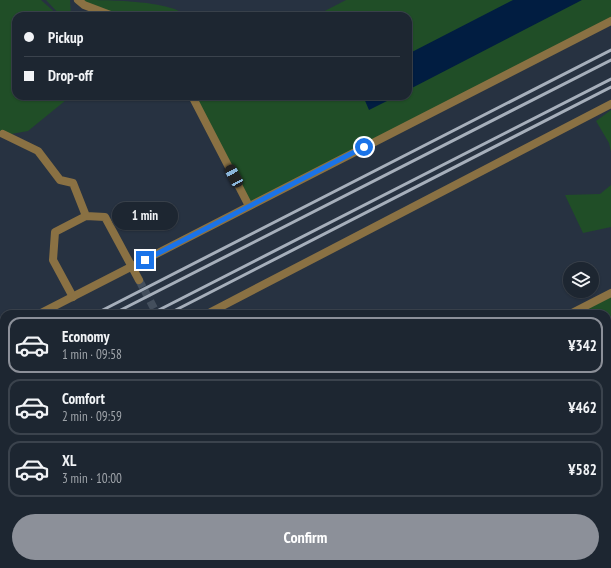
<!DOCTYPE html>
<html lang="en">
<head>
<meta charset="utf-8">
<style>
  :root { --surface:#1d2631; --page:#2a323d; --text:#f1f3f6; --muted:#a0a5ab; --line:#3b434d; --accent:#8c9099 }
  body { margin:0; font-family:"PT Sans Narrow",sans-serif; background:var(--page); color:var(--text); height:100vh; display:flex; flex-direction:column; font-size:15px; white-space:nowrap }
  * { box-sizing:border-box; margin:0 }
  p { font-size:13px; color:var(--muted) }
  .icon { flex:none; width:22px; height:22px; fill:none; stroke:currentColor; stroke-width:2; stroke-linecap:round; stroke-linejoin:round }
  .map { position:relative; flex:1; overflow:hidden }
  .sheet { position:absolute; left:0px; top:310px; width:611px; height:258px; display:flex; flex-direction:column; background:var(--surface); border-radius:12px 12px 0 0; box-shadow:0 1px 3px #0004,0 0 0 1px var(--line) }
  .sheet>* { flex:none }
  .banner { position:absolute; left:12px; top:12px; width:400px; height:88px; border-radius:12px; box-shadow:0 1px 3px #0004,0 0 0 1px var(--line); display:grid; align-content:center; height:88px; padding:0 12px; background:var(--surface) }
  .buttons { position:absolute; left:563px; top:262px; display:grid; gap:8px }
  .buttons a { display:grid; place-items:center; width:36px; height:36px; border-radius:50%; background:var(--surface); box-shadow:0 1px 3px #0004,0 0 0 1px var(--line); font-size:20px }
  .end { position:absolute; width:18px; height:18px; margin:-9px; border:5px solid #1a73e8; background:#fff; box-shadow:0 0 0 2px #fff }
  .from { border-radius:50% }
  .bubble { position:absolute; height:28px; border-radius:14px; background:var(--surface); box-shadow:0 1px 3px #0004,0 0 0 1px var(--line); font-size:13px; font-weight:700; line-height:28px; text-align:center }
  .car { position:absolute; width:12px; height:24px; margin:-12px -6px; border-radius:5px; box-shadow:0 0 3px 1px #0007; background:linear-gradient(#222 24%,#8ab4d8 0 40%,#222 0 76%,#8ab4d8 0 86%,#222 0) }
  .banner b { display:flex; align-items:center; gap:14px; height:38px; font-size:15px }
  .banner b+b { border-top:1px solid var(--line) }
  .banner i { width:10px; height:10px; background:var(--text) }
  ul { padding:7px 0 0; list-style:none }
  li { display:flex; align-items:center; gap:12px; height:56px; margin:0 8px 6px; padding:0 4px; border:2px solid var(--line); border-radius:12px }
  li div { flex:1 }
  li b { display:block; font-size:15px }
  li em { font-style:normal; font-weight:700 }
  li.on { border-color:var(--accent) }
  li>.icon { width:36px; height:36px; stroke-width:1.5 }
  .cta { display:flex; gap:8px; margin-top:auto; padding:8px 12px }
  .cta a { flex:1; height:46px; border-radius:24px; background:var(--accent); color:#fff; font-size:16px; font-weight:700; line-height:46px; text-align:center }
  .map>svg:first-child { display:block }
</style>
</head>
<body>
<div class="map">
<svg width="611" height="568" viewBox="0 0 611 568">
  <rect width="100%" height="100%" fill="#273241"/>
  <!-- green -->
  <path fill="#204e27" d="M0 0H41L59 16H16V96H71L28 131 0 136Z
    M46 0H70L71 16H61Z
    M78 0C103 0 172 0 186 16H110Z
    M346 0H611V21L296 182 247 203 192 96H408V16H315Z
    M611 110V152L609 143 596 121Z
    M611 185V227L583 233 565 195 600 194Z
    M611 293V568H416L418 564H607V314H570Z"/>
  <!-- water -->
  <path fill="#011d41" d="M513 0H582L408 90V54Z
    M363 96H397L369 110Z
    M611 449V568H539L541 564H607V453Z"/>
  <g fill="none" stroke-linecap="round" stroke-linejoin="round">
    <!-- stream -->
    <path stroke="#011d41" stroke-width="4" d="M433 568 443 564"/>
    <!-- minor-tunnel -->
    <path stroke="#444f5d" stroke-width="8" stroke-dasharray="8 4" stroke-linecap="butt" d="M139 280 157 314"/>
    <!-- minor -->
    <path stroke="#8a7143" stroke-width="8" d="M78 0 84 5 113 16
      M192 96 249 206
      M3 134 38 151 60 180 73 183 86 216
      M73 297 53 260 55 232 86 216 105 217 139 280
      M207 314 611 104
      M570 314 611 293
      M607 356 611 353
      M0 422 4 420
      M285 564 287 568
      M77 568 84 564
      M443 568 444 564"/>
    <!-- tertiary -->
    <path stroke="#8a7143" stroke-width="8" d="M39 314 611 21
      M0 334 4 332"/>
    <!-- rail -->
    <path stroke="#a6afbb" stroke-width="3" d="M95 314 611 50
      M113 314 611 60
      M151 314 611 79
      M168 314 611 87
      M0 362 4 360
      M0 371 4 369
      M0 391 4 389
      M0 401 4 399"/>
  </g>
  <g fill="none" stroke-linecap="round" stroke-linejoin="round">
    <!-- route -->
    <path stroke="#1a73e8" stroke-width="5" d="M145 260 364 147"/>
  </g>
</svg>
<div class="buttons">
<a><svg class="icon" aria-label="layers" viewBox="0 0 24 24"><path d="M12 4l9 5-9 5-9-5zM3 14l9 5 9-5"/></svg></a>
</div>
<i class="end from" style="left:364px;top:147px"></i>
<i class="end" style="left:145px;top:260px"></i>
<div class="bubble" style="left:112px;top:202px;width:66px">1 min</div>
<i class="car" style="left:234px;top:176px;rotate:332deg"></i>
<div class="banner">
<b><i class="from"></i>Pickup</b>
<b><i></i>Drop-off</b>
</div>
<section class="sheet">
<ul>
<li class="on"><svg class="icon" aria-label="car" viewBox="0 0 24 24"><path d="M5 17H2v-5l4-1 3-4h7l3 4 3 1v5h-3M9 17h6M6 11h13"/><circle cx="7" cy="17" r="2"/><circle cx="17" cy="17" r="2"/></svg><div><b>Economy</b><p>1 min · 09:58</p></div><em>¥342</em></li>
<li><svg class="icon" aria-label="car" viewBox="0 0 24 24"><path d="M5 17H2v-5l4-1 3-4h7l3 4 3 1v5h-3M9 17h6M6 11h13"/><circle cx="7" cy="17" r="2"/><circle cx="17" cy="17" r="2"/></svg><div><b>Comfort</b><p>2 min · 09:59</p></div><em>¥462</em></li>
<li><svg class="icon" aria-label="car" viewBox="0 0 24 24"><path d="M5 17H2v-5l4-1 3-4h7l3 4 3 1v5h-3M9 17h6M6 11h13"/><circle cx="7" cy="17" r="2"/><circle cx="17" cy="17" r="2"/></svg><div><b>XL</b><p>3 min · 10:00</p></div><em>¥582</em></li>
</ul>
<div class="cta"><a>Confirm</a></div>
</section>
</div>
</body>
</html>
